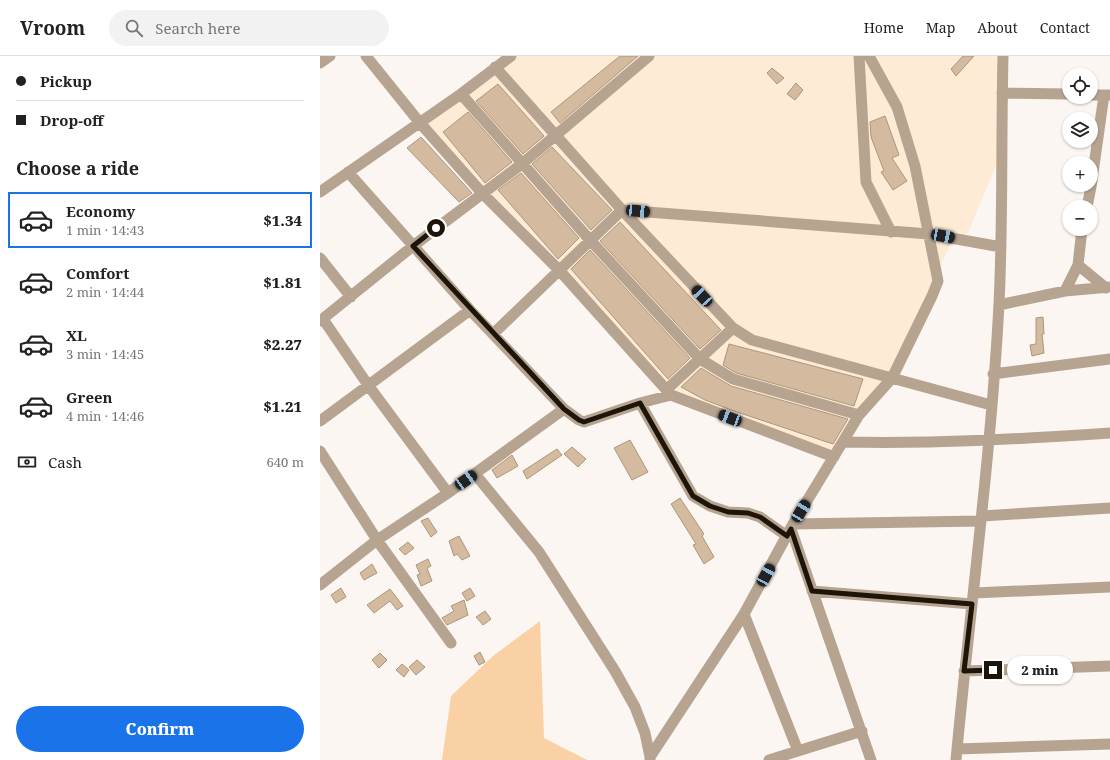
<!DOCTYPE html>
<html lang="en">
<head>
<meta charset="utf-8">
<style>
  :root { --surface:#fff; --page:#f2f2f2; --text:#222; --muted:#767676; --line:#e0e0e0; --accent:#1a73e8 }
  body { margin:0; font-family:"Noto Serif",serif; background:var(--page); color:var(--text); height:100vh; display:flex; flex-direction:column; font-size:15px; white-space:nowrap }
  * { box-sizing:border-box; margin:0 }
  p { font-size:13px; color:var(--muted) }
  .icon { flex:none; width:22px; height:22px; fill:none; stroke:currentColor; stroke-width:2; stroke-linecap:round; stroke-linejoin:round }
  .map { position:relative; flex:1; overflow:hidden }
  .side { display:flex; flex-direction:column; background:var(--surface); width:320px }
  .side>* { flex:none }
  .top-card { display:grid; align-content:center; height:88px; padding:0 16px; background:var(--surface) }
  .fabs { position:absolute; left:742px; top:12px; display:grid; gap:8px }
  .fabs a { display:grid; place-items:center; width:36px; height:36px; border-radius:50%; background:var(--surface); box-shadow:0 1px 3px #0004; font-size:20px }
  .end { position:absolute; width:18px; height:18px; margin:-9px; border:5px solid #1d140a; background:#fff; box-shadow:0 0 0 2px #fff }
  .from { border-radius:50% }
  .bubble { position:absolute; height:28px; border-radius:14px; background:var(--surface); box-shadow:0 1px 3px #0004; font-size:13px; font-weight:800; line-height:28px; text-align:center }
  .car { position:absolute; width:12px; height:24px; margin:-12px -6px; border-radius:5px; box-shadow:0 0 3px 1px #0007; background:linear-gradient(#222 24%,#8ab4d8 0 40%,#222 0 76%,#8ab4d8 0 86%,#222 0) }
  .top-card b { display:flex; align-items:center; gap:14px; height:38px; font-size:15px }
  .top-card b+b { border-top:1px solid var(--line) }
  .top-card i { width:10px; height:10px; background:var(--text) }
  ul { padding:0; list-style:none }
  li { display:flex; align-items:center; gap:12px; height:56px; margin:0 8px 6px; padding:0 8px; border:2px solid transparent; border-radius:0px }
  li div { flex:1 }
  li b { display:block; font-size:15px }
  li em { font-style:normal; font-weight:800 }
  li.on { border-color:var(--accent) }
  li>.icon { width:36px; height:36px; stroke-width:1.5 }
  h2 { padding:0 16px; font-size:18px; line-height:48px }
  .pay { display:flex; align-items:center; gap:10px; height:44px; padding:0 16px; font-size:15px }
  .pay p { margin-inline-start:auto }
  .action { display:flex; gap:8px; margin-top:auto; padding:8px 16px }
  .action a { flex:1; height:46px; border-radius:24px; background:var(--accent); color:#fff; font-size:16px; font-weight:800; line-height:46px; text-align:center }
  header { display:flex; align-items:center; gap:24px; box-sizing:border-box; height:56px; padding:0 20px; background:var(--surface); border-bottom:1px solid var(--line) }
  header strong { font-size:19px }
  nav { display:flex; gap:22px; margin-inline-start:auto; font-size:14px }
  .search { width:280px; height:36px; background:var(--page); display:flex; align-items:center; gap:10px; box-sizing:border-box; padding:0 14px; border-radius:22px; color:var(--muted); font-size:15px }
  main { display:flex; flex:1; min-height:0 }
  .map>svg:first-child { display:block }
</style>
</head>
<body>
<header>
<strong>Vroom</strong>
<div class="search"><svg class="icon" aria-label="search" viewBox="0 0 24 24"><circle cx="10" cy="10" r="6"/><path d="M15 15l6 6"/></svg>Search here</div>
<nav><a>Home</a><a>Map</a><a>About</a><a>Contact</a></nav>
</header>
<main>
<section class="side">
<div class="top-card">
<b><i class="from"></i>Pickup</b>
<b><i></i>Drop-off</b>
</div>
<h2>Choose a ride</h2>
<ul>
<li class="on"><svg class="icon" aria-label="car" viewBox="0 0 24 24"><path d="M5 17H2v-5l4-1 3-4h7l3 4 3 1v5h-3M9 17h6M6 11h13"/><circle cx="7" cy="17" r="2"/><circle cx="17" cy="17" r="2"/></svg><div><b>Economy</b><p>1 min · 14:43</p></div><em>$1.34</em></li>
<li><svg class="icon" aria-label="car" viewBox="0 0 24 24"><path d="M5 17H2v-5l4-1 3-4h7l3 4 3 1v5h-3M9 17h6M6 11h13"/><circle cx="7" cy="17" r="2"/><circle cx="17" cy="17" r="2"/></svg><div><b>Comfort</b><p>2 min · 14:44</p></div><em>$1.81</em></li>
<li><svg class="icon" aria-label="car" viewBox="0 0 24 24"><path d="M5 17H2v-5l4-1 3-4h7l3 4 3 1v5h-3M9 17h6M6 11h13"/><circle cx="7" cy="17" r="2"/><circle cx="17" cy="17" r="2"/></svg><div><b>XL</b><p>3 min · 14:45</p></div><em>$2.27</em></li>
<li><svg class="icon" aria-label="car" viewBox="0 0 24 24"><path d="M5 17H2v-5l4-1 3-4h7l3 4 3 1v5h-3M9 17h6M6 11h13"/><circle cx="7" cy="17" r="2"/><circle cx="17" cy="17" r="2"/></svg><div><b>Green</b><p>4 min · 14:46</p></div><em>$1.21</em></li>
</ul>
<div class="pay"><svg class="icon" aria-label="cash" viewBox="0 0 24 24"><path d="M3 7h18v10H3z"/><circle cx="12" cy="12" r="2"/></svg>Cash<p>640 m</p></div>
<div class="action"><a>Confirm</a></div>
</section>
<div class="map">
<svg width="790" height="704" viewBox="0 0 790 704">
  <rect width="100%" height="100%" fill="#fbf6f1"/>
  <!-- built -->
  <path fill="#fdebd6" d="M184 0H681L677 107 648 177 632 185 571 315 519 401 349 336 99 66Z"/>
  <!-- green -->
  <path fill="#f9d1a5" d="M220 565 224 682 267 704H122L131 640 173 600Z"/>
  <!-- building -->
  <path fill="#d4bba0" stroke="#ad967b" d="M300 0H318L240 67 231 56Z
    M643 0H654L636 20 631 13Z
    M452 12 464 22 457 28 447 17Z
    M476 27 483 34 475 44 467 38Z
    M178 28 224 80 203 98 156 45Z
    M148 56 192 106 165 127 123 76Z
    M565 60 579 99 572 102 587 125 573 134 561 116 564 115 551 81 550 66Z
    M101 81 152 137 139 146 87 92Z
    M232 91 292 154 271 174 212 108Z
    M201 117 259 182 238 203 178 134Z
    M300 166 401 274 380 293 280 185Z
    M270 194 370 302 348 323 251 213Z
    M723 261 724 278H722L724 297 712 300 710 289 716 288V262Z
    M409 288 543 323 534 350 416 317 403 309Z
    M381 312 411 330 528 363 513 388 414 355 385 344 361 331Z
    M310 384 328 416 312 424 294 392Z
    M252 391 266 403 258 411 244 398Z
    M237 393 242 399 207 423 203 415Z
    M192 399 198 410 177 422 172 414Z
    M360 442 384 478 382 480 394 501 384 508 373 489 376 488 351 448Z
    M108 462 117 476 111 481 101 465Z
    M139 480 150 500 142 504 137 498 134 500 129 485Z
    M88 486 94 492 85 499 79 493Z
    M108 503 111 510 107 512 112 525 101 530 97 519 100 518 96 509Z
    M52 508 57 517 44 524 40 517Z
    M21 532 26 541 16 547 11 539Z
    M150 532 155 540 147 545 142 537Z
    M70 533 83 550 77 554 70 545 54 557 47 549Z
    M144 544 148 559 127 569 122 562 134 555 131 550Z
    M165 555 171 563 163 569 156 561Z
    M160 596 165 606 159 609 154 600Z
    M60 597 67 604 59 612 52 604Z
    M97 604 105 611 96 619 89 611Z
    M82 608 89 614 84 621 76 614Z"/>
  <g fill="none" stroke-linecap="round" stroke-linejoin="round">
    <!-- minor -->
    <path stroke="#b6a491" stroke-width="11" d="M46 0 100 67 162 137 239 214 351 339 514 401
      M539 0 546 126 571 176
      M0 7 10 0
      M175 11 302 154 413 272 432 284 671 349
      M682 37 749 38
      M141 38 270 184 380 303 413 323 539 359
      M771 39H790
      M28 116 150 254 244 353
      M0 136 141 38 191 0
      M767 151 771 131 784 39
      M762 173 758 209 786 232
      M0 202 31 241
      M745 235 758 209
      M679 249 745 235 790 231
      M3 263 48 329 128 437
      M0 265 93 190 203 107 329 0
      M173 278 302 154 609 178 681 191
      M673 318 790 303
      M346 334 413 272
      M320 347 373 440 390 450 408 456 428 457 440 461 467 480
      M0 365 150 254
      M523 386C613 388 701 383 790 377
      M0 395 57 484 131 587
      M155 418 219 496 295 615 315 651 325 677 330 701
      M662 460 790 452
      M473 468 661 465
      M471 473 551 704
      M0 529 57 484 128 437 244 353 259 364 264 366 320 347 351 339
      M492 535 652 548
      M654 537 790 531
      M424 558 478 695
      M644 615 790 610
      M637 693 790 688
      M330 704V701L424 558 473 468 539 359 572 322 612 240 618 225 595 110 577 51 549 0
      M449 704 542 675
      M636 704C650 552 671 401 679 248 683 166 681 83 683 0"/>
  </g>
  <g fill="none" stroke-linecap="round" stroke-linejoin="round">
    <!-- route -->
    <path stroke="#1d140a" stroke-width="5" d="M116 172 93 190 244 353 259 364 264 366 320 347 373 440 390 450 408 456 428 457 440 461 467 480 471 473 492 535 652 548 644 615 673 614"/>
  </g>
</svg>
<div class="fabs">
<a><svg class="icon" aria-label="locate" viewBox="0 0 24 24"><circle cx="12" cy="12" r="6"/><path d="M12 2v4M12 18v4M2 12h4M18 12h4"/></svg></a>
<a><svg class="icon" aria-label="layers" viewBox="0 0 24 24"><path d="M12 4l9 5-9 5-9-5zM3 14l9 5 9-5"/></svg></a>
<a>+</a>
<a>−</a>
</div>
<i class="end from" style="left:116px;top:172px"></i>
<i class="end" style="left:673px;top:614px"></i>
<div class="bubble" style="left:687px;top:600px;width:66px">2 min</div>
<i class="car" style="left:318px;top:155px;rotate:95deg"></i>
<i class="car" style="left:623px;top:180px;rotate:101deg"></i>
<i class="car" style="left:382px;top:240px;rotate:317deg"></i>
<i class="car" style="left:410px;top:362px;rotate:291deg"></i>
<i class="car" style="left:146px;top:424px;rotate:55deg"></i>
<i class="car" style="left:481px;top:455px;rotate:31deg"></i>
<i class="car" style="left:446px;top:519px;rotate:29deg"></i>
</div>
</main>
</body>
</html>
